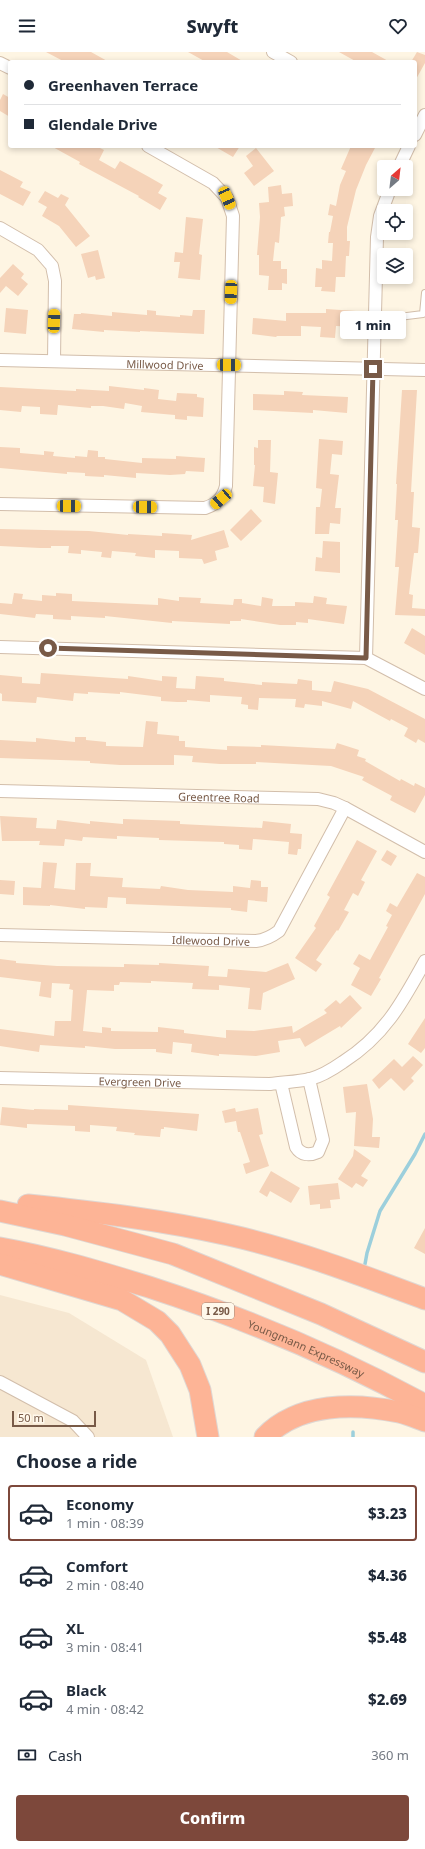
<!DOCTYPE html>
<html lang="en">
<head>
<meta charset="utf-8">
<style>
  :root { --surface:#fff; --page:#f2f2f3; --text:#1f2937; --muted:#747a83; --line:#e0e1e3; --accent:#7d483b }
  body { margin:0; font-family:"Noto Sans",sans-serif; background:var(--page); color:var(--text); height:100vh; display:flex; flex-direction:column; font-size:15px; white-space:nowrap }
  * { box-sizing:border-box; margin:0 }
  p { font-size:13px; color:var(--muted) }
  .icon { flex:none; width:22px; height:22px; fill:none; stroke:currentColor; stroke-width:2; stroke-linecap:round; stroke-linejoin:round }
  .map { position:relative; height:1385px; overflow:hidden }
  .side { display:flex; flex-direction:column; background:var(--surface); flex:1 }
  .side>* { flex:none }
  .top-card { position:absolute; left:8px; top:8px; width:409px; height:88px; border-radius:4px; box-shadow:0 2px 6px #0003; display:grid; align-content:center; height:88px; padding:0 16px; background:var(--surface) }
  .needle { width:26px; rotate:28deg }
  .buttons { position:absolute; left:377px; top:108px; display:grid; gap:8px }
  .buttons a { display:grid; place-items:center; width:36px; height:36px; border-radius:4px; background:var(--surface); box-shadow:0 2px 6px #0003; font-size:20px }
  .scale { position:absolute; left:12px; bottom:10px; width:84px; box-sizing:border-box; padding-left:4px; border:2px solid #785a47; border-top:0; font-size:11px; line-height:14px; white-space:nowrap; color:#785a47; -webkit-text-stroke:3px #fff8eb; paint-order:stroke }
  .end { position:absolute; width:18px; height:18px; margin:-9px; border:5px solid #785a47; background:#fff; box-shadow:0 0 0 2px #fff }
  .from { border-radius:50% }
  .bubble { position:absolute; height:28px; border-radius:4px; background:var(--surface); box-shadow:0 2px 6px #0003; font-size:13px; font-weight:800; line-height:28px; text-align:center }
  .car { position:absolute; width:12px; height:24px; margin:-12px -6px; border-radius:5px; box-shadow:0 0 3px 1px #0007; background:linear-gradient(#f5c518 24%,#345 0 40%,#f5c518 0 76%,#345 0 86%,#f5c518 0) }
  .top-card b { display:flex; align-items:center; gap:14px; height:38px; font-size:15px }
  .top-card b+b { border-top:1px solid var(--line) }
  .top-card i { width:10px; height:10px; background:var(--text) }
  ul { padding:0; list-style:none }
  li { display:flex; align-items:center; gap:12px; height:56px; margin:0 8px 6px; padding:0 8px; border:2px solid transparent; border-radius:4px }
  li div { flex:1 }
  li b { display:block; font-size:15px }
  li em { font-style:normal; font-weight:800 }
  li.on { border-color:var(--accent) }
  li>.icon { width:36px; height:36px; stroke-width:1.5 }
  h2 { padding:0 16px; font-size:18px; line-height:48px }
  .pay { display:flex; align-items:center; gap:10px; height:44px; padding:0 16px; font-size:15px }
  .pay p { margin-inline-start:auto }
  .action { display:flex; gap:8px; margin-top:auto; padding:8px 16px }
  .action a { flex:1; height:46px; border-radius:4px; background:var(--accent); color:#fff; font-size:16px; font-weight:800; line-height:46px; text-align:center }
  header { display:flex; justify-content:space-between; align-items:center; height:52px; padding:0 16px; background:var(--surface); font-size:18px; font-weight:800 }
  .map>svg:first-child { display:block }
</style>
</head>
<body>
<header><svg class="icon" aria-label="menu" viewBox="0 0 24 24"><path d="M4 6h16M4 12h16M4 18h16"/></svg>Swyft<svg class="icon" aria-label="heart" viewBox="0 0 24 24"><path d="M12 20l-8-8c-3-5 5-10 8-4 3-6 11-1 8 4z"/></svg></header>
<div class="map">
<svg width="425" height="1385" viewBox="0 0 425 1385">
  <rect width="100%" height="100%" fill="#fef5e3"/>
  <!-- residential -->
  <path fill="#f6e7d1" d="M0 1243 69 1261 146 1308 173 1385H0Z"/>
  <g fill="none" stroke-linecap="round" stroke-linejoin="round">
    <!-- stream -->
    <path stroke="#9ccfdc" stroke-width="3.5" d="M365 1212 367 1201 380 1159 415 1102 425 1082
      M353 1385V1380"/>
  </g>
  <!-- building -->
  <path fill="#f5d3b9" d="M46 0H91L109 10H65Z
    M188 0H227L244 10H206Z
    M339 0H372L390 10H357Z
    M417 0 425 3V11L415 29V10H411Z
    M3 42 10 46V65L0 59V48Z
    M51 94H96L104 98 99 108 115 117 120 109 149 125 163 133 158 141 167 146 160 158 138 145 139 144 79 112 80 110Z
    M214 94H240L233 105Z
    M351 94H376L366 113 356 138 347 175V189H350L349 204H346L345 225H336L335 240 321 239 322 235H315L316 216 322 217V208L332 209 333 191H328L329 180H330L333 164 328 163 330 152 336 154 340 133 346 119 341 117Z
    M256 96 274 119 254 134 244 121 253 114 246 104Z
    M0 118 23 130 20 135 31 140 23 154 0 142Z
    M281 133 282 142 292 141 293 154 284 155 285 164 281 165 279 191 275 190 273 209H281V217H287V232L282 231V238H268L269 224 259 223V203H257L260 165 259 151 269 150 268 135Z
    M45 139 58 146 61 142 69 146 65 153 90 184 76 195 59 174 42 164 47 155 38 150Z
    M186 165 203 167 199 202 202 203 200 228 178 226 180 210H174L175 200 183 201Z
    M98 198 105 226 96 228 95 224 88 226 81 202Z
    M13 212 24 222 21 226 28 232 18 244 6 234 0 241V226Z
    M6 256 28 258 26 282 4 280Z
    M326 257 356 259 355 275 336 274 335 286 320 285 321 275 301 274V284H277L276 285 252 282 253 266 286 269V261H326Z
    M147 258 156 259V263L180 265V263L192 264 193 258H205L204 282 140 279V280L104 278V280L72 277 74 262H81V261L112 264V260L147 263Z
    M109 334 144 338V336L159 338 158 347 176 349 177 341 197 342V345L204 346 203 365 187 364V368L175 367V363L141 360 142 354 125 351 124 357 103 354H91V356L58 353 57 363 40 362V355L22 354 21 360 0 358V335L76 339V337L109 339Z
    M402 338H417L411 440H414L412 475 420 476 418 501H414L409 542 413 543 412 556 425 557V564L395 563 399 515H395L398 468H395L397 432H396Z
    M284 339 303 340 302 343 348 345 347 361 313 358V361L253 358V342L284 343Z
    M319 387 343 389 342 403 332 402 330 422 339 423 335 456H341L340 472 330 471 329 482H315L316 455H320L322 437 316 436Z
    M258 388H271L270 420 278 421 275 452 263 450 264 435 253 434 255 413H254V395L258 396Z
    M0 395 20 396V401L44 403V399L54 400 53 404 75 406V404L87 405 88 398 98 399V405H105V407L142 411V406L176 407V404L205 406 204 420 186 419 185 422 170 423 136 421V426L104 423V425L85 424V421L67 420V422L0 416Z
    M251 457 262 469 241 489 230 478Z
    M0 477 89 479 128 483V482L162 484V481L192 483 191 488 224 478 229 495 215 499 217 508 204 512 202 507 179 506V499L155 498V506L135 504 136 501 112 499 111 506 101 505 102 500 81 498V502L68 501 69 494H51V496H40L0 494Z
    M323 489 340 490V521L315 519 316 505 322 506Z
    M14 541 23 542 22 547 42 549V543L56 544V541L72 542V549L158 553V546L179 549V545L201 546 200 551 233 553 234 547H242V551L261 554 262 545 273 547 272 554H295V550L313 551 314 544 327 546 326 552 347 554 344 572 308 567V571L296 570V573H280L241 567V569H230V572L172 569V571L105 564V566L71 564V568L53 567V563L36 562 35 566 0 562V551L12 552Z
    M412 576 425 584V603L404 591Z
    M41 621 128 627V624L162 629V624L177 625 176 636 195 637 196 624 224 626V629L262 633V630L297 632 298 627 312 629V638L331 640 334 629 368 637 425 667V691L418 687 416 691 404 684 408 676 391 667 390 669 353 649 351 657 322 649V654L305 652 304 656 295 655 296 647 259 646 258 658 248 657V653L241 652 242 645 210 643V650L187 648V650H177L161 649V645L120 640V642L88 640V642L74 641 73 649 37 645 36 651 2 649V642L0 641V623L22 625V631L40 632Z
    M146 669 158 670 157 682 179 684V689H185V695L227 698V694L261 695V693L335 697 337 691 359 698 357 704 366 707 365 709 400 729 401 727 414 734 415 731 425 736V743L415 761 390 748 392 744 362 728 364 725 331 714 256 710V712H220L192 710 193 704 174 703V713H120L90 711V709L0 706V688L36 690V686L75 690V685H86V688L106 690V694L143 695Z
    M0 764 37 766 36 776 56 777 57 768 90 772V769L123 772V767L180 769V772L262 776 263 769 291 772 290 781 302 782 301 797H298L297 803 288 802 289 790 253 787 252 798 239 797V793L224 792V790L159 788V786L117 784V787L83 785 82 789 65 787 64 794 39 793 40 789H2Z
    M357 788 377 799 361 828 365 830 358 844 353 841 344 858 349 860 338 879 337 878 316 908 322 912 316 920 295 906 316 876 314 874 330 845 327 843Z
    M387 798 397 804 391 814 381 808Z
    M43 810 57 811 54 836 75 838 76 811H91L90 824 123 826 122 835 160 837 161 834 188 838 233 840V834L250 836 251 828 261 829V835H268L267 850 248 848 247 860 231 858V856L126 852V846L108 845 107 856 85 855V857L50 853V854L23 853V835L41 836Z
    M417 821 425 825V842L379 926 381 927 371 944 351 933 360 916 353 912 359 902 370 908 388 875 386 874 392 863 386 859 390 851 397 855Z
    M0 828 15 829 14 843 0 842Z
    M0 907 16 909V911L57 914 124 915V912L159 913V911L209 914 208 924 227 925 228 917 266 920 288 911 295 927 263 941 261 958 248 957 250 936 219 933V938L192 937 193 931 151 929V931L120 930 119 933H114V939L87 938 83 979 102 981V975L111 976V979L158 980V975L184 978V981L226 986V978L254 979 292 974 293 981 327 961 324 958 336 948 340 952 350 943 362 956 341 976 340 974 305 995 300 986 278 989 280 1000 256 1004 219 1002V1004L191 1000 192 992 173 990 172 1002 156 1000V997H115L85 994V996L40 993 39 1000 0 994V977L54 984 55 969H71L73 938 69 937 70 932 52 931 51 946 39 944 41 930 0 925Z
    M425 966V996L421 1001 408 992Z
    M413 1004 423 1013 411 1026 414 1029 404 1039 391 1026 379 1037 372 1028 394 1007 402 1015Z
    M367 1032 373 1067 372 1085H380L379 1096 354 1094 356 1060 346 1061 343 1035Z
    M68 1053 199 1062 197 1079 164 1075V1077H161L160 1085 134 1083 135 1081 116 1079 117 1075 90 1073V1080L75 1079V1074L27 1072V1076L0 1073 2 1055 34 1058V1057L68 1058Z
    M235 1056 236 1060 258 1056 263 1082 259 1083 269 1114 246 1122 243 1112 250 1110 240 1080H238L236 1069 225 1071 222 1059Z
    M354 1097 371 1109 361 1124 368 1128 363 1135 356 1131 352 1136 338 1127 353 1104Z
    M271 1119 300 1136 291 1151 270 1139 267 1145 259 1140Z
    M338 1131 340 1147 330 1148 331 1156 320 1157V1152L310 1153 308 1134Z
    M425 1176V1202L414 1196Z"/>
  <g fill="none" stroke-linecap="round" stroke-linejoin="round">
    <defs>
      <path id="service" d="M375 268 423 262 425 241"/>
      <g id="minor">
        <path d="M273 0 291 10"/>
        <path d="M0 11 10 16"/>
        <path d="M415 83 425 63"/>
        <path d="M399 115 409 94"/>
        <path d="M0 176 38 198 52 214 55 229 54 309"/>
        <path id="s1" d="M0 308 425 318"/>
        <path d="M0 452 205 456C217 452 223 446 226 434L233 164 227 146 213 131 148 94"/>
        <path d="M0 595 366 606 425 637"/>
        <path d="M366 606 377 185 380 164 390 137"/>
        <path id="s2" d="M0 739 318 747 334 751 345 756 425 800"/>
        <path id="s3" d="M0 883 256 889C265 888 271 885 279 879L345 756"/>
        <path id="s4" d="M0 1026 270 1032C283 1030 297 1030 310 1027 322 1024 333 1017 343 1010 384 984 402 951 425 909"/>
        <path d="M281 1031 296 1095C301 1103 309 1104 318 1100L323 1088 309 1027"/>
        <path d="M0 1330 73 1369 88 1385"/>
      </g>
      <g id="motorway">
        <path d="M28 1153C96 1160 163 1168 229 1183 296 1198 361 1223 425 1247"/>
        <path d="M0 1159 65 1173 173 1202 321 1262 425 1310"/>
        <path id="s5" d="M0 1196C51 1205 100 1220 149 1235 245 1266 337 1305 425 1353"/>
        <path d="M0 1212 122 1248 157 1269 170 1282 190 1313 200 1338 208 1385"/>
        <path d="M265 1385C299 1350 355 1351 399 1360 408 1362 417 1366 425 1369"/>
      </g>
    </defs>
    <!-- service casing -->
    <use href="#service" stroke="#d2beab" stroke-width="8"/>
    <!-- minor casing -->
    <use href="#minor" stroke="#d2beab" stroke-width="14"/>
    <!-- motorway casing -->
    <use href="#motorway" stroke="#dfd7d3" stroke-width="23"/>
    <!-- service -->
    <use href="#service" stroke="#fff" stroke-width="6"/>
    <!-- minor -->
    <use href="#minor" stroke="#fff" stroke-width="12"/>
    <!-- motorway -->
    <use href="#motorway" stroke="#fdb496" stroke-width="21"/>
  </g>
  <g fill="none" stroke-linecap="round" stroke-linejoin="round">
    <!-- route -->
    <path stroke="#785a47" stroke-width="5" d="M48 596 366 606 373 317"/>
  </g>
  <g text-anchor="middle" dominant-baseline="central" stroke-width="4" stroke-linejoin="round" paint-order="stroke">
    <!-- shield labels -->
    <rect fill="#fff8eb" stroke="#a08978" stroke-width="1" x="202" y="1251" width="32" height="16" rx="3"/>
    <g font-size="10" font-weight="bold" fill="#785a47">
      <text x="218" y="1259">I 290</text>
    </g>
    <!-- street labels -->
    <g font-size="11" fill="#785a47" stroke="#fff8eb">
      <text stroke="none"><textPath href="#s1" startOffset="165">Millwood Drive</textPath></text>
      <text stroke="none"><textPath href="#s2" startOffset="219">Greentree Road</textPath></text>
      <text stroke="none"><textPath href="#s3" startOffset="211">Idlewood Drive</textPath></text>
      <text stroke="none"><textPath href="#s4" startOffset="140">Evergreen Drive</textPath></text>
      <text stroke="none"><textPath href="#s5" startOffset="323">Youngmann Expressway</textPath></text>
    </g>
  </g>
</svg>
<div class="buttons">
<a><svg class="needle" viewBox="-14 -14 28 28"><path d="M0-13l5 13h-10z" fill="#e53935"/><path d="M0 13l5-13h-10z" fill="#747a83"/></svg></a>
<a><svg class="icon" aria-label="locate" viewBox="0 0 24 24"><circle cx="12" cy="12" r="6"/><path d="M12 2v4M12 18v4M2 12h4M18 12h4"/></svg></a>
<a><svg class="icon" aria-label="layers" viewBox="0 0 24 24"><path d="M12 4l9 5-9 5-9-5zM3 14l9 5 9-5"/></svg></a>
</div>
<div class="scale">50 m</div>
<i class="end from" style="left:48px;top:596px"></i>
<i class="end" style="left:373px;top:317px"></i>
<div class="bubble" style="left:340px;top:259px;width:66px">1 min</div>
<i class="car" style="left:227px;top:146px;rotate:156deg"></i>
<i class="car" style="left:231px;top:240px;rotate:182deg"></i>
<i class="car" style="left:54px;top:269px;rotate:2deg"></i>
<i class="car" style="left:229px;top:313px;rotate:91deg"></i>
<i class="car" style="left:221px;top:447px;rotate:229deg"></i>
<i class="car" style="left:69px;top:454px;rotate:91deg"></i>
<i class="car" style="left:145px;top:455px;rotate:91deg"></i>
<div class="top-card">
<b><i class="from"></i>Greenhaven Terrace</b>
<b><i></i>Glendale Drive</b>
</div>
</div>
<section class="side">
<h2>Choose a ride</h2>
<ul>
<li class="on"><svg class="icon" aria-label="car" viewBox="0 0 24 24"><path d="M5 17H2v-5l4-1 3-4h7l3 4 3 1v5h-3M9 17h6M6 11h13"/><circle cx="7" cy="17" r="2"/><circle cx="17" cy="17" r="2"/></svg><div><b>Economy</b><p>1 min · 08:39</p></div><em>$3.23</em></li>
<li><svg class="icon" aria-label="car" viewBox="0 0 24 24"><path d="M5 17H2v-5l4-1 3-4h7l3 4 3 1v5h-3M9 17h6M6 11h13"/><circle cx="7" cy="17" r="2"/><circle cx="17" cy="17" r="2"/></svg><div><b>Comfort</b><p>2 min · 08:40</p></div><em>$4.36</em></li>
<li><svg class="icon" aria-label="car" viewBox="0 0 24 24"><path d="M5 17H2v-5l4-1 3-4h7l3 4 3 1v5h-3M9 17h6M6 11h13"/><circle cx="7" cy="17" r="2"/><circle cx="17" cy="17" r="2"/></svg><div><b>XL</b><p>3 min · 08:41</p></div><em>$5.48</em></li>
<li><svg class="icon" aria-label="car" viewBox="0 0 24 24"><path d="M5 17H2v-5l4-1 3-4h7l3 4 3 1v5h-3M9 17h6M6 11h13"/><circle cx="7" cy="17" r="2"/><circle cx="17" cy="17" r="2"/></svg><div><b>Black</b><p>4 min · 08:42</p></div><em>$2.69</em></li>
</ul>
<div class="pay"><svg class="icon" aria-label="cash" viewBox="0 0 24 24"><path d="M3 7h18v10H3z"/><circle cx="12" cy="12" r="2"/></svg>Cash<p>360 m</p></div>
<div class="action"><a>Confirm</a></div>
</section>
</body>
</html>
